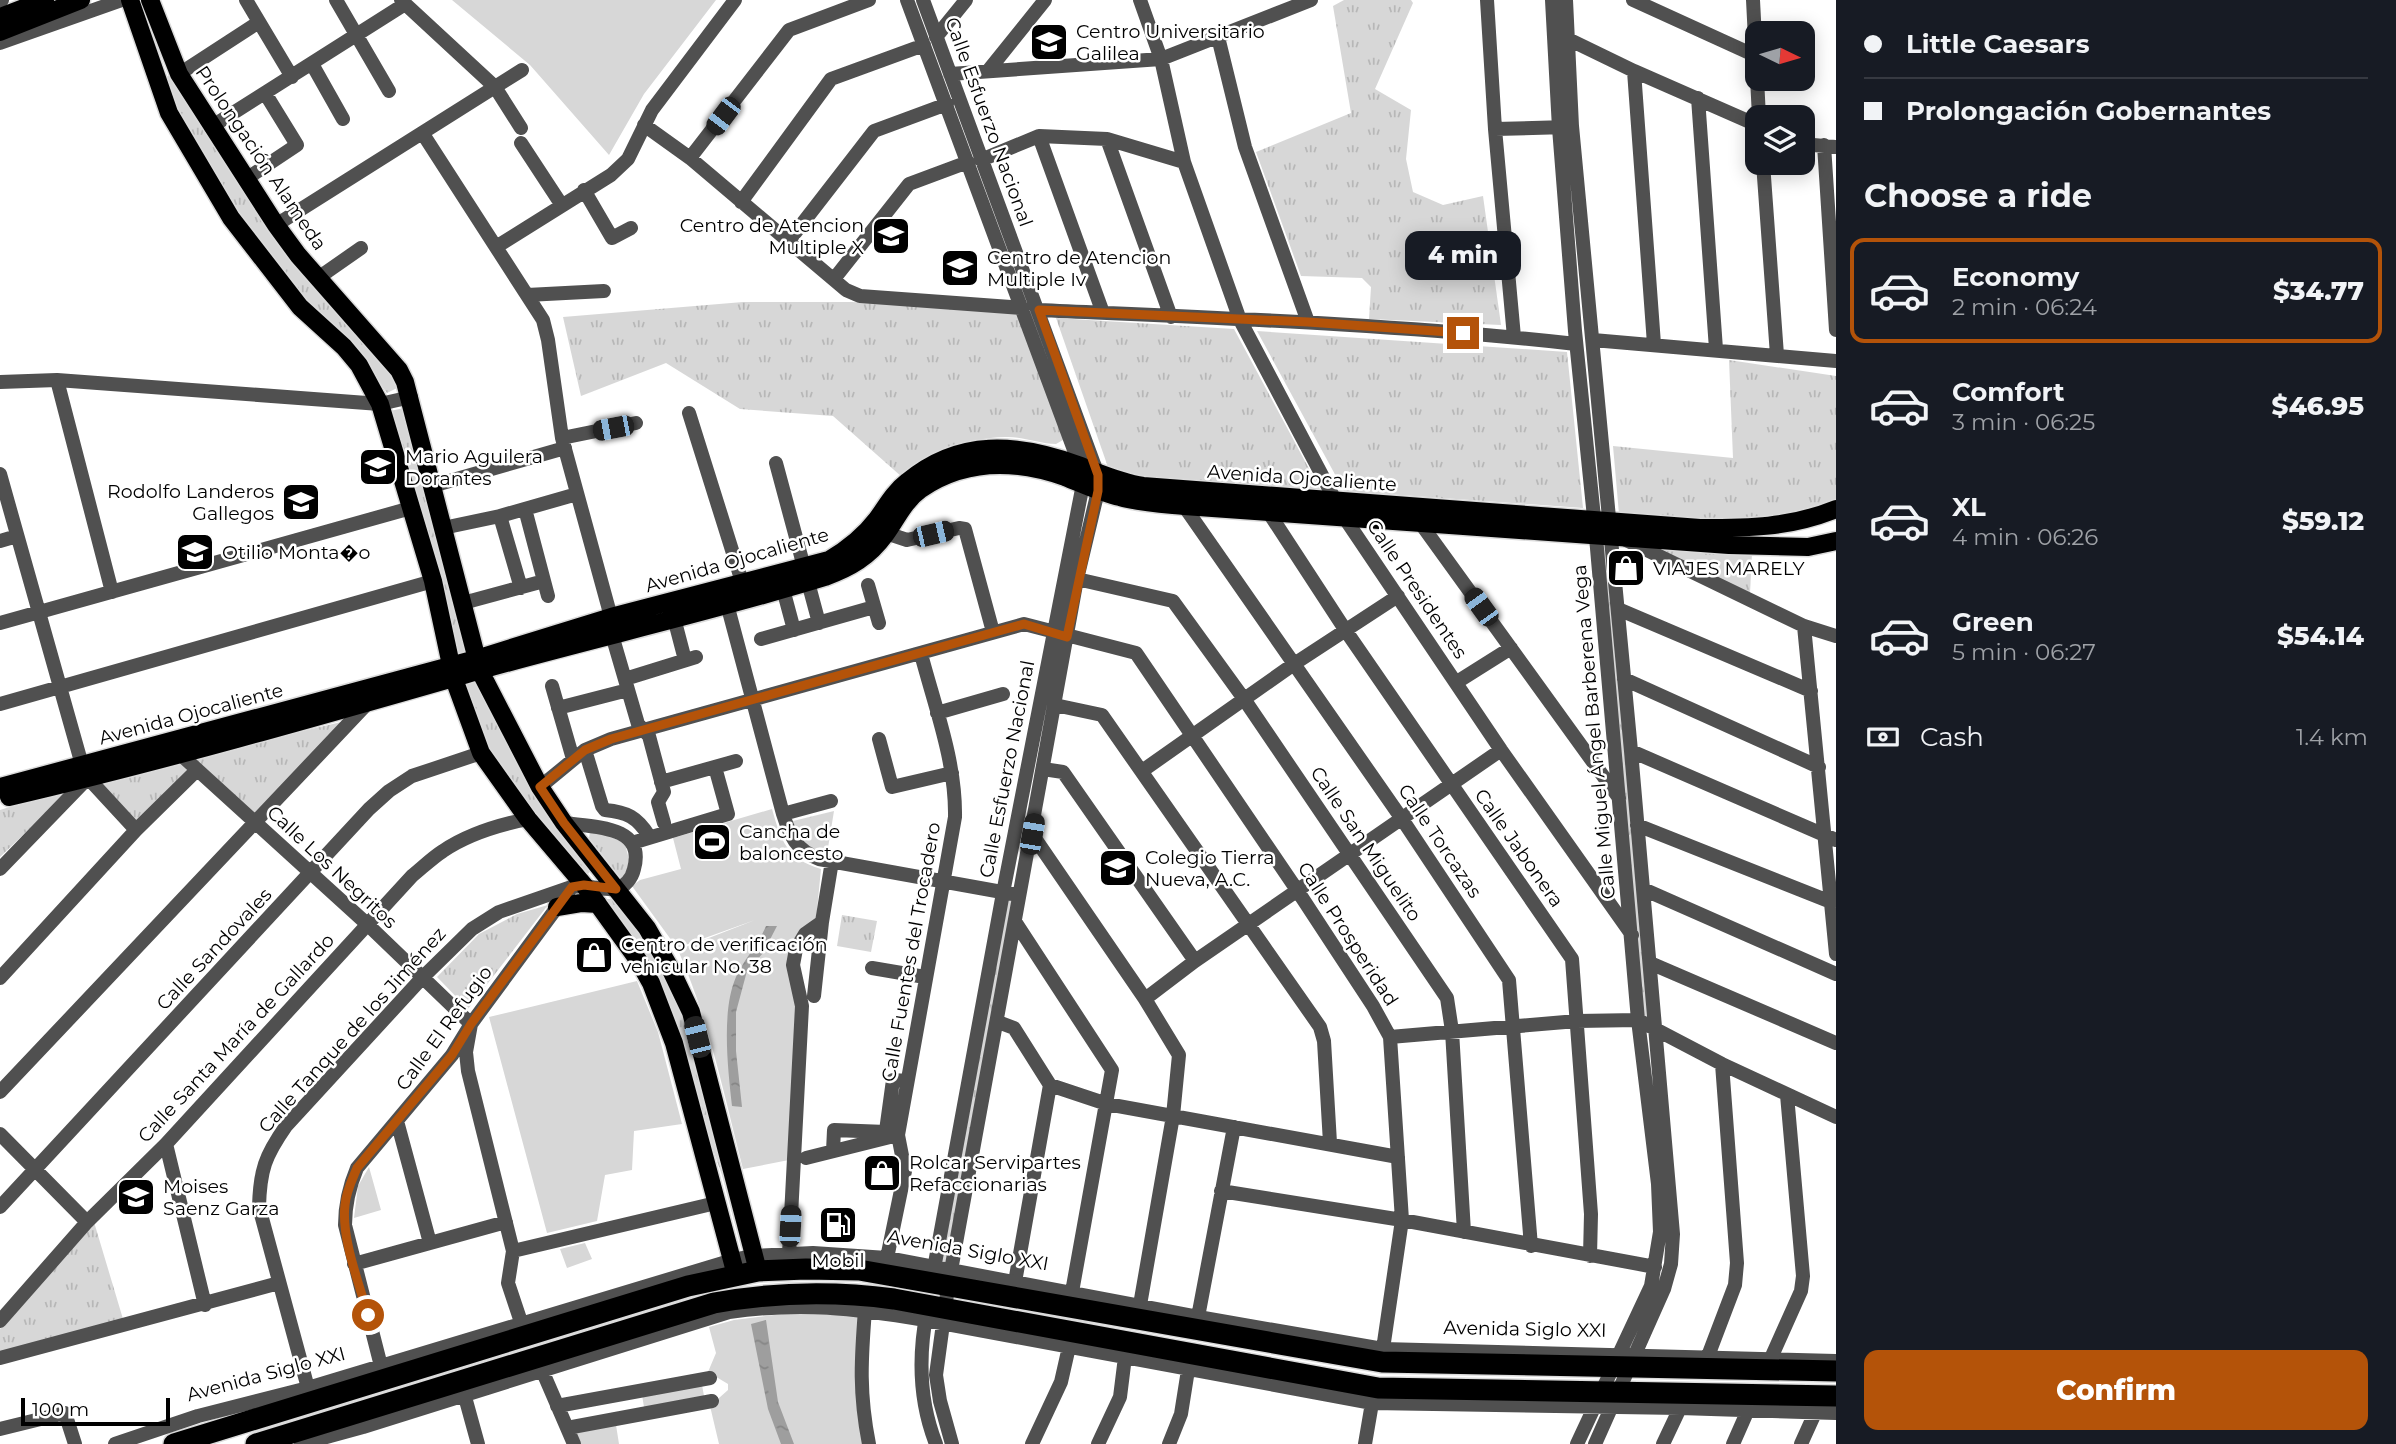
<!DOCTYPE html>
<html lang="en">
<head>
<meta charset="utf-8">
<style>
  :root { --surface:#171b24; --page:#20242c; --text:#f1f3f6; --muted:#9ea1a6; --line:#363941; --accent:#b45309 }
  body { margin:0; font-family:Montserrat,sans-serif; background:var(--page); color:var(--text); height:100vh; display:flex; flex-direction:column; font-size:26px; white-space:nowrap }
  * { box-sizing:border-box; margin:0 }
  p { font-size:23px; color:var(--muted) }
  .icon { flex:none; width:38px; height:38px; fill:none; stroke:currentColor; stroke-width:2; stroke-linecap:round; stroke-linejoin:round }
  .map { position:relative; flex:1; overflow:hidden }
  .drawer { display:flex; flex-direction:column; background:var(--surface); width:560px }
  .drawer>* { flex:none }
  .banner { display:grid; align-content:center; height:154px; padding:0 28px; background:var(--surface) }
  .needle { width:46px; rotate:95deg }
  .tools { position:absolute; left:1745px; top:21px; display:grid; gap:14px }
  .tools a { display:grid; place-items:center; width:70px; height:70px; border-radius:14px; background:var(--surface); box-shadow:0 4px 18px #0003; font-size:35px }
  .scale { position:absolute; left:21px; bottom:18px; width:149px; box-sizing:border-box; padding-left:7px; border:4px solid #000; border-top:0; font-size:19px; line-height:24px; white-space:nowrap; color:#000; -webkit-text-stroke:5px #fff; paint-order:stroke }
  .end { position:absolute; width:32px; height:32px; margin:-16px; border:9px solid #b45309; background:#fff; box-shadow:0 0 0 4px #fff }
  .from { border-radius:50% }
  .bubble { position:absolute; height:49px; border-radius:14px; background:var(--surface); box-shadow:0 4px 18px #0003; font-size:23px; font-weight:800; line-height:49px; text-align:center }
  .car { position:absolute; width:21px; height:42px; margin:-21px -10px; border-radius:9px; box-shadow:0 0 5px 2px #0007; background:linear-gradient(#222 24%,#8ab4d8 0 40%,#222 0 76%,#8ab4d8 0 86%,#222 0) }
  .banner b { display:flex; align-items:center; gap:24px; height:66px; font-size:26px }
  .banner b+b { border-top:2px solid var(--line) }
  .banner i { width:18px; height:18px; background:var(--text) }
  ul { padding:0; list-style:none }
  li { display:flex; align-items:center; gap:21px; height:105px; margin:0 14px 10px; padding:0 14px; border:4px solid transparent; border-radius:14px }
  li div { flex:1 }
  li b { display:block; font-size:26px }
  li em { font-style:normal; font-weight:800 }
  li.current { border-color:var(--accent) }
  li>.icon { width:63px; height:63px; stroke-width:1.5 }
  h2 { padding:0 28px; font-size:32px; line-height:84px }
  .pay { display:flex; align-items:center; gap:18px; height:77px; padding:0 28px; font-size:26px }
  .pay p { margin-inline-start:auto }
  .primary-button { display:flex; gap:14px; margin-top:auto; padding:14px 28px }
  .primary-button a { flex:1; height:80px; border-radius:14px; background:var(--accent); color:#fff; font-size:28px; font-weight:800; line-height:80px; text-align:center }
  main { display:flex; flex:1; min-height:0 }
  .map>svg:first-child { display:block }
</style>
</head>
<body>
<main>
<div class="map">
<svg width="1836" height="1444" viewBox="0 0 1836 1444">
  <defs>
    <pattern id="park-tufts" width="24" height="20" patternUnits="userSpaceOnUse" patternTransform="scale(1.75)"><rect width="24" height="20" fill="#d7d7d7"/><path d="M3 7l-1-3M5 7V3M7 7l1-3M15 17l-1-3M17 17v-4M19 17l1-3" fill="none" stroke="#b7b7b7"/></pattern>
    <pattern id="water-ripples" width="26" height="14" patternUnits="userSpaceOnUse" patternTransform="scale(1.75)"><rect width="26" height="14" fill="#9e9e9e"/><path d="M2 4q2-2 4 0t4 0M15 11q2-2 4 0t4 0" fill="none" stroke="#868686"/></pattern>
  </defs>
  <rect width="100%" height="100%" fill="#fff"/>
  <!-- green -->
  <path fill="#d7d7d7" d="M452 0H716L644 94 609 155 530 65Z
    M772 809C781 841 787 859 821 869L816 920 802 929 789 1160 743 1169C724 1095 709 1020 678 950L755 920 677 948 632 886 640 880 681 869 673 838Z
    M637 981 658 1032 682 1124 634 1131 632 1170 605 1175 597 1221 547 1233 489 1017Z
    M369 1167 381 1210 354 1218 358 1186Z
    M585 1243 592 1259 567 1268 560 1249Z
    M791 1313 859 1316 864 1444H719L710 1406 728 1390V1384L708 1372 716 1353 709 1327 734 1320Z
    M702 1385 704 1396 644 1407 642 1395Z
    M616 1425 619 1444H581L576 1433Z"/>
  <!-- park -->
  <path fill="url(#park-tufts)" d="M1344 0H1411L1413 3 1375 89 1411 110 1406 159 1413 192 1443 205 1483 196 1501 325 1369 319 1371 287 1362 278 1301 276 1256 152 1351 113 1333 6Z
    M174 72 387 367 397 388 387 393C343 333 284 283 242 220 212 176 188 126 162 80Z
    M743 302H852L1017 312 1064 436 1063 440 1056 444C1040 444 1024 437 1008 437 967 436 936 456 902 477L833 416 740 409 666 363 581 396 563 317Z
    M1056 318 1234 329 1321 491 1142 481 1109 470Z
    M1257 331 1567 352 1583 508 1344 491Z
    M1729 360 1836 376V501L1764 523 1619 514 1613 446 1733 458Z
    M404 408 469 654 457 655 390 411Z
    M1607 542 1648 1019 1643 1015 1600 543Z
    M1650 547 1752 553 1750 593Z
    M476 681 530 787 591 870 588 874 583 875 579 872 486 751 463 685Z
    M350 720 252 818 191 757Z
    M179 759 190 769 136 823 97 781Z
    M73 787 0 857V810Z
    M834 811 827 854C808 848 798 840 793 821Z
    M590 832 611 836 625 844 630 863 622 880 589 838Z
    M1005 898 1015 900 950 1262 940 1261Z
    M601 899H615L641 931 678 998 691 1036 744 1246 741 1247 722 1175 698 1108 679 1040Z
    M548 905 468 1009 437 977 479 934 517 914Z
    M842 915 877 921 871 952 837 946Z
    M94 1222 123 1319 0 1355V1329Z"/>
  <!-- water -->
  <path fill="url(#water-ripples)" d="M766 926H777L763 953 747 971 736 1012V1051L742 1107 732 1106C728 1070 721 1011 736 977 744 959 758 945 766 926Z
    M766 1320 778 1402 794 1444H781L768 1409 751 1324Z"/>
  <g fill="none" stroke-linecap="round" stroke-linejoin="round">
    <defs>
      <path id="major" d="M130 0 169 113 231 218 300 307 344 347 359 365 380 404 433 581 454 679 481 753 528 819 584 885 638 960 651 983 674 1043 736 1275
        M150 0 179 74 276 225 298 255 399 370 405 382 480 671 540 787 564 823 647 928 670 968 691 1012 758 1271
        M0 17 45 0
        M0 32 81 0
        M0 787 476 659 611 617 829 560C848 549 864 536 877 519 887 505 894 492 907 482 960 438 1017 443 1078 465 1100 473 1119 482 1143 486L1700 528C1749 528 1789 528 1836 509
        M9 797C168 760 324 715 481 670 595 638 711 612 825 577 850 568 869 557 885 535 897 519 903 502 921 489 965 459 1016 460 1065 477 1083 484 1101 493 1120 497 1141 503 1163 504 1184 506L1729 545 1808 547 1836 541
        M557 907 581 903 598 904"/>
      <path id="highway" d="M174 1444 688 1286 758 1271 806 1269 859 1270 1382 1362 1836 1371
        M256 1444 714 1303C775 1292 833 1291 894 1299L1378 1388 1836 1396"/>
    </defs>
    <!-- major casing -->
    <use href="#major" stroke="#dbdbdb" stroke-width="21"/>
    <!-- highway casing -->
    <use href="#highway" stroke="#dbdbdb" stroke-width="24"/>
    <!-- minor -->
    <path stroke="#505050" stroke-width="14" d="M246 0 292 77
      M336 0 389 91
      M401 0 495 87 521 128
      M907 0 1080 466 1083 484 1003 893 933 1274
      M923 0 1098 475V491L1077 579 948 1287 936 1375 940 1401 952 1444
      M1140 0 1161 59 1184 162 1240 320 1344 517 1501 750 1632 935
      M1487 0 1495 129 1514 337
      M1552 0 1559 128 1575 331 1596 537 1638 1020 1658 1184 1660 1232 1651 1286 1577 1444
      M1566 0 1572 126 1631 751 1673 1234 1671 1264 1664 1289 1595 1444
      M1633 0 1756 56
      M1753 0 1759 117
      M0 1 2 0
      M936 37 966 0
      M1218 37 1245 147 1308 322
      M1568 39 1634 71 1757 125
      M0 43 122 0
      M312 64 343 119
      M988 71 1045 0
      M1634 71 1654 344
      M179 74 259 22
      M950 74 1161 59 1311 0
      M1698 98 1716 349
      M644 125 690 158 846 290 860 296 1023 308
      M211 127 405 4
      M1495 129 1567 127
      M423 134 543 320 548 340 562 438 611 617 612 635 638 724 649 736 664 792 658 802 664 823
      M1039 136 1103 313
      M1107 139 1171 317
      M521 143 561 204
      M1802 144 1836 147
      M1824 145 1836 330
      M690 158 789 30 869 0
      M981 160 1039 136 1107 139 1184 162
      M1763 163 1777 355
      M246 179 297 145 265 93
      M584 190 612 238 631 228
      M741 202 831 79 924 45
      M276 225 522 70
      M788 242 874 131 947 104
      M496 247 611 175 628 159 652 110 735 0
      M318 278 361 248
      M834 279 909 184 968 162
      M527 295 604 291
      M1039 310C1218 318 1398 324 1576 344
      M1593 340 1836 361
      M57 380 112 592
      M0 382 57 380 380 404 411 397
      M689 413 742 582
      M562 438 636 423
      M776 463 819 623
      M0 474 82 765 88 778 136 830
      M432 486 565 448
      M1184 506 1402 819 1509 980 1531 1246
      M525 509 548 596
      M1269 513 1346 631 1572 959 1591 1214 1590 1256
      M500 516 521 588
      M1421 524 1619 798
      M443 528 500 516 577 494
      M886 533 907 540 959 528 965 529 993 632
      M1626 540 1804 626 1836 636
      M0 541 17 536
      M1077 579 1173 601 1244 699 1447 998 1452 1031 1464 1232
      M868 585 879 623
      M783 589 794 630
      M463 603 544 581
      M727 604 783 814C790 836 796 850 819 859L1013 894
      M1618 609 1811 691
      M674 618 685 660
      M0 623 411 508
      M1804 626 1836 954
      M761 639 874 607
      M625 679 696 657
      M1624 679 1819 767
      M1457 682 1511 648
      M552 686 573 759
      M0 704 433 581
      M1055 705 1102 715 1320 1027 1324 1041 1330 1143
      M558 708 628 690
      M937 713 1003 694
      M879 739 892 787 952 773
      M585 750 602 806 605 810C627 812 637 817 649 836
      M1631 751 1836 840
      M180 754 367 924 471 1024 466 1052 468 1071 513 1251 508 1283 521 1322
      M1043 769 1063 772 1195 961
      M1142 771 1294 664 1398 596
      M661 782 736 761
      M540 787 585 750 611 739 1024 624 1136 653 1297 890 1373 1006 1390 1037 1402 1220 1383 1349
      M783 814 831 801
      M1637 825 1831 902
      M1032 834 1145 999 1179 1055 1173 1116 1140 1305
      M632 843 728 814 715 767
      M0 869 88 778
      M1643 889 1836 974
      M1016 923 1112 1070 1072 1292
      M1650 963 1836 1043
      M872 968 925 977
      M0 978 136 830 197 770
      M814 996 822 922 832 861
      M1145 999 1195 961 1501 750
      M998 1022 1014 1028 1050 1085 1015 1282
      M1390 1037 1577 1021 1638 1020 1722 1064 1836 1117
      M1050 1085 1107 1104 1398 1157
      M0 1092 366 705
      M397 1121 430 1243
      M0 1134 87 1222
      M885 1138 893 1080 907 1081
      M166 1144 205 1305
      M833 1151 834 1130 886 1132
      M806 1158 898 1135
      M1221 1191 1402 1220 1655 1267
      M0 1207 369 809 389 791 412 776 481 753
      M513 1251 716 1203
      M789 1254 802 1006 793 965 796 949 805 934 822 922
      M887 1258 905 1171 898 1135 955 817C956 762 935 707 921 654
      M354 1264 506 1222
      M865 1310C861 1360 859 1394 869 1444
      M927 1311C918 1357 919 1401 936 1444
      M1198 1317 1234 1127
      M0 1321 87 1222 166 1144 412 876C422 868 432 858 443 851 468 834 498 825 528 819
      M1708 1356 1735 1285 1737 1263 1722 1064
      M0 1358 279 1283
      M1771 1358 1801 1291 1803 1276 1787 1095
      M381 1366 345 1225C345 1203 349 1187 357 1168L452 1055 471 1024 572 887C588 884 604 891 616 889 625 887 632 878 634 869 646 825 593 827 564 823
      M542 1370 574 1444
      M462 1386 478 1444
      M308 1388 259 1207C260 1170 265 1156 286 1126L422 978 472 929 499 912 571 887
      M557 1406 710 1378
      M567 1428 712 1401
      M0 1429 65 1413 75 1444
      M115 1444 198 1416 308 1388 733 1260 754 1256 813 1253 887 1258 1198 1317 1383 1349 1836 1361
      M301 1444 363 1427 729 1312C802 1302 853 1308 925 1320L1372 1403 1680 1408 1836 1413
      M1032 1444 1061 1382 1071 1338
      M1098 1444 1120 1397 1125 1357
      M1169 1444 1181 1414 1188 1370
      M1365 1444 1372 1403
      M1663 1444 1680 1408
      M1733 1444 1748 1410
      M1801 1444 1815 1413"/>
    <!-- major -->
    <use href="#major" stroke="#000" stroke-width="18"/>
    <!-- highway -->
    <use href="#highway" stroke="#000" stroke-width="21"/>
  </g>
  <g fill="none" stroke-linecap="round" stroke-linejoin="round">
    <!-- route -->
    <path stroke="#b45309" stroke-width="9" d="M368 1315C359 1283 341 1238 345 1205 346 1192 352 1180 357 1168L452 1055 471 1024 572 887 584 885 616 889 564 823 540 787 585 750 611 739 1024 624 1067 637 1098 491V475L1039 310 1308 322 1463 333"/>
  </g>
  <!-- icons -->
  <defs>
    <symbol id="university-square" viewBox="-11 -11 22 22"><rect x="-9" y="-9" width="18" height="18" rx="4" fill="#000" stroke="#fff"/><path d="M0-5L7-2L0 1L-7-2ZM-4 1L0 2.5L4 1V4Q0 6-4 4Z" fill="#fff"/></symbol>
    <symbol id="school-square" viewBox="-11 -11 22 22"><rect x="-9" y="-9" width="18" height="18" rx="4" fill="#000" stroke="#fff"/><path d="M0-5L7-2L0 1L-7-2ZM-4 1L0 2.5L4 1V4Q0 6-4 4Z" fill="#fff"/></symbol>
    <symbol id="shop-square" viewBox="-11 -11 22 22"><rect x="-9" y="-9" width="18" height="18" rx="4" fill="#000" stroke="#fff"/><path d="M-5-2.5h2.3a2.7 3.5 0 0 1 5.4 0H5L5.5 6h-11ZM-1.5-2.5h3a1.5 2.3 0 0 0-3 0Z" fill="#fff"/></symbol>
    <symbol id="stadium-square" viewBox="-11 -11 22 22"><rect x="-9" y="-9" width="18" height="18" rx="4" fill="#000" stroke="#fff"/><path d="M0-5a6.5 5 0 1 0 0 10a6.5 5 0 1 0 0-10ZM-3.5-1.8h7v3.6h-7Z" fill="#fff"/></symbol>
    <symbol id="fuel-square" viewBox="-11 -11 22 22"><rect x="-9" y="-9" width="18" height="18" rx="4" fill="#000" stroke="#fff"/><path d="M-5.5-6h7V0h2V4h1.3V-2.5L3-4.5l.8-.8L6-3V5H2.5V1h-1V6h-7ZM-4.2-4.7v3.2H.2V-4.7Z" fill="#fff"/></symbol>
  </defs>
  <g fill-rule="evenodd">
    <use href="#university-square" x="1027" y="20" width="44" height="44"/>
    <use href="#school-square" x="869" y="214" width="44" height="44"/>
    <use href="#school-square" x="938" y="246" width="44" height="44"/>
    <use href="#school-square" x="356" y="445" width="44" height="44"/>
    <use href="#school-square" x="279" y="480" width="44" height="44"/>
    <use href="#school-square" x="173" y="530" width="44" height="44"/>
    <use href="#shop-square" x="1604" y="546" width="44" height="44"/>
    <use href="#stadium-square" x="690" y="820" width="44" height="44"/>
    <use href="#school-square" x="1096" y="846" width="44" height="44"/>
    <use href="#shop-square" x="572" y="933" width="44" height="44"/>
    <use href="#shop-square" x="860" y="1151" width="44" height="44"/>
    <use href="#school-square" x="114" y="1175" width="44" height="44"/>
    <use href="#fuel-square" x="816" y="1203" width="44" height="44"/>
  </g>
  <g text-anchor="middle" dominant-baseline="central" stroke-width="5" stroke-linejoin="round" paint-order="stroke">
    <!-- poi labels -->
    <g font-size="19" fill="#000" stroke="#fff" text-anchor="start">
      <text x="1076" y="31">Centro Universitario<tspan x="1076" dy="22">Galilea</tspan></text>
      <text x="864" y="225" text-anchor="end">Centro de Atencion<tspan x="864" dy="22">Multiple X</tspan></text>
      <text x="987" y="257">Centro de Atencion<tspan x="987" dy="22">Multiple Iv</tspan></text>
      <text x="405" y="456">Mario Aguilera<tspan x="405" dy="22">Dorantes</tspan></text>
      <text x="274" y="491" text-anchor="end">Rodolfo Landeros<tspan x="274" dy="22">Gallegos</tspan></text>
      <text x="222" y="552">Otilio Monta�o</text>
      <text x="1653" y="568">VIAJES MARELY</text>
      <text x="739" y="831">Cancha de<tspan x="739" dy="22">baloncesto</tspan></text>
      <text x="1145" y="857">Colegio Tierra<tspan x="1145" dy="22">Nueva, A.C.</tspan></text>
      <text x="621" y="944">Centro de verificación<tspan x="621" dy="22">vehicular No. 38</tspan></text>
      <text x="909" y="1162">Rolcar Servipartes<tspan x="909" dy="22">Refaccionarias</tspan></text>
      <text x="163" y="1186">Moises<tspan x="163" dy="22">Saenz Garza</tspan></text>
      <text x="838" y="1260" text-anchor="middle">Mobil</text>
    </g>
    <!-- street labels -->
    <g font-size="19" fill="#000" stroke="#fff">
      <text transform="translate(989 122) rotate(70)">Calle Esfuerzo Nacional</text>
      <text transform="translate(261 158) rotate(56)">Prolongación Alameda</text>
      <text transform="translate(1302 478) rotate(4)">Avenida Ojocaliente</text>
      <text transform="translate(737 560) rotate(-16)">Avenida Ojocaliente</text>
      <text transform="translate(1417 589) rotate(56)">Calle Presidentes</text>
      <text transform="translate(191 714) rotate(-15)">Avenida Ojocaliente</text>
      <text transform="translate(1594 732) rotate(-95)">Calle Miguel Ángel Barberena Vega</text>
      <text transform="translate(1007 769) rotate(-79)">Calle Esfuerzo Nacional</text>
      <text transform="translate(1440 841) rotate(56)">Calle Torcazas</text>
      <text transform="translate(1366 844) rotate(56)">Calle San Miguelito</text>
      <text transform="translate(1519 848) rotate(55)">Calle Jabonera</text>
      <text transform="translate(332 867) rotate(43)">Calle Los Negritos</text>
      <text transform="translate(1348 934) rotate(57)">Calle Prosperidad</text>
      <text transform="translate(214 949) rotate(-47)">Calle Sandovales</text>
      <text transform="translate(911 952) rotate(-80)">Calle Fuentes del Trocadero</text>
      <text transform="translate(444 1028) rotate(-54)">Calle El Refugio</text>
      <text transform="translate(352 1030) rotate(-48)">Calle Tanque de los Jiménez</text>
      <text transform="translate(236 1038) rotate(-47)">Calle Santa María de Gallardo</text>
      <text transform="translate(968 1250) rotate(10)">Avenida Siglo XXI</text>
      <text transform="translate(1525 1329) rotate(1)">Avenida Siglo XXI</text>
      <text transform="translate(266 1374) rotate(-15)">Avenida Siglo XXI</text>
    </g>
  </g>
</svg>
<div class="tools">
<a><svg class="needle" viewBox="-14 -14 28 28"><path d="M0-13l5 13h-10z" fill="#e53935"/><path d="M0 13l5-13h-10z" fill="#9ea1a6"/></svg></a>
<a><svg class="icon" aria-label="layers" viewBox="0 0 24 24"><path d="M12 4l9 5-9 5-9-5zM3 14l9 5 9-5"/></svg></a>
</div>
<div class="scale">100 m</div>
<i class="end from" style="left:368px;top:1315px"></i>
<i class="end" style="left:1463px;top:333px"></i>
<div class="bubble" style="left:1405px;top:231px;width:116px">4 min</div>
<i class="car" style="left:723px;top:116px;rotate:217deg"></i>
<i class="car" style="left:613px;top:428px;rotate:259deg"></i>
<i class="car" style="left:933px;top:534px;rotate:77deg"></i>
<i class="car" style="left:1481px;top:607px;rotate:324deg"></i>
<i class="car" style="left:1032px;top:834px;rotate:10deg"></i>
<i class="car" style="left:697px;top:1037px;rotate:346deg"></i>
<i class="car" style="left:790px;top:1226px;rotate:3deg"></i>
</div>
<section class="drawer">
<div class="banner">
<b><i class="from"></i>Little Caesars</b>
<b><i></i>Prolongación Gobernantes</b>
</div>
<h2>Choose a ride</h2>
<ul>
<li class="current"><svg class="icon" aria-label="car" viewBox="0 0 24 24"><path d="M5 17H2v-5l4-1 3-4h7l3 4 3 1v5h-3M9 17h6M6 11h13"/><circle cx="7" cy="17" r="2"/><circle cx="17" cy="17" r="2"/></svg><div><b>Economy</b><p>2 min · 06:24</p></div><em>$34.77</em></li>
<li><svg class="icon" aria-label="car" viewBox="0 0 24 24"><path d="M5 17H2v-5l4-1 3-4h7l3 4 3 1v5h-3M9 17h6M6 11h13"/><circle cx="7" cy="17" r="2"/><circle cx="17" cy="17" r="2"/></svg><div><b>Comfort</b><p>3 min · 06:25</p></div><em>$46.95</em></li>
<li><svg class="icon" aria-label="car" viewBox="0 0 24 24"><path d="M5 17H2v-5l4-1 3-4h7l3 4 3 1v5h-3M9 17h6M6 11h13"/><circle cx="7" cy="17" r="2"/><circle cx="17" cy="17" r="2"/></svg><div><b>XL</b><p>4 min · 06:26</p></div><em>$59.12</em></li>
<li><svg class="icon" aria-label="car" viewBox="0 0 24 24"><path d="M5 17H2v-5l4-1 3-4h7l3 4 3 1v5h-3M9 17h6M6 11h13"/><circle cx="7" cy="17" r="2"/><circle cx="17" cy="17" r="2"/></svg><div><b>Green</b><p>5 min · 06:27</p></div><em>$54.14</em></li>
</ul>
<div class="pay"><svg class="icon" aria-label="cash" viewBox="0 0 24 24"><path d="M3 7h18v10H3z"/><circle cx="12" cy="12" r="2"/></svg>Cash<p>1.4 km</p></div>
<div class="primary-button"><a>Confirm</a></div>
</section>
</main>
</body>
</html>
